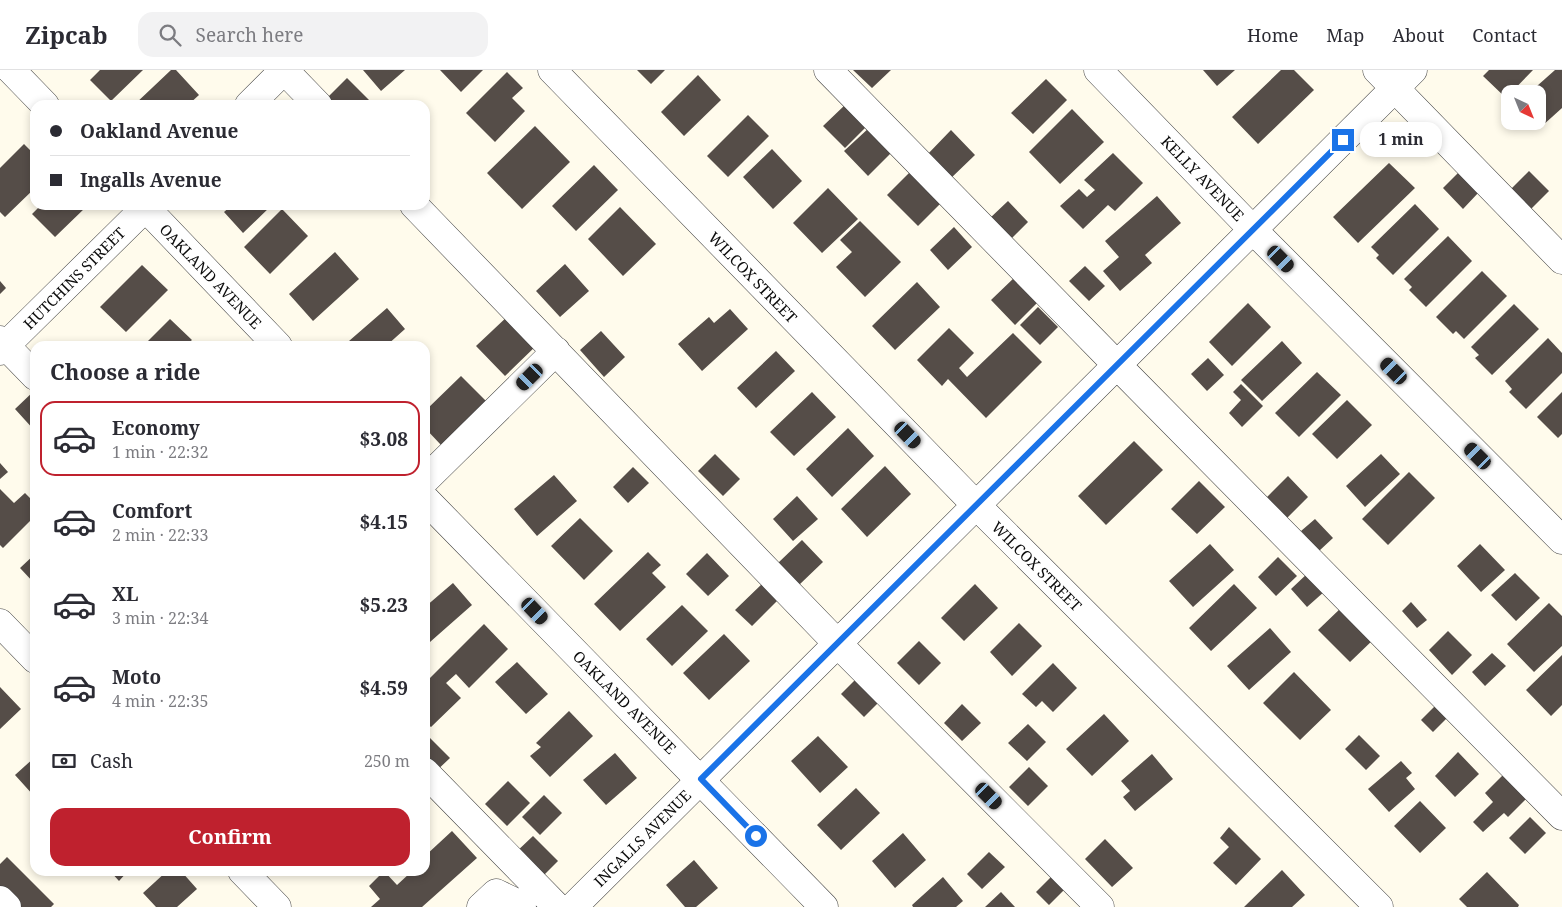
<!DOCTYPE html>
<html lang="en">
<head>
<meta charset="utf-8">
<style>
  :root { --surface:#fff; --page:#f2f2f3; --text:#2b2b33; --muted:#7c7c81; --line:#e1e1e2; --accent:#bf212e }
  body { margin:0; font-family:"Noto Serif",serif; background:var(--page); color:var(--text); height:100vh; display:flex; flex-direction:column; font-size:19px; white-space:nowrap }
  * { box-sizing:border-box; margin:0 }
  p { font-size:16px; color:var(--muted) }
  .icon { flex:none; width:28px; height:28px; fill:none; stroke:currentColor; stroke-width:2; stroke-linecap:round; stroke-linejoin:round }
  .map { position:relative; flex:1; overflow:hidden }
  .drawer { position:absolute; left:30px; top:271px; width:400px; height:535px; display:flex; flex-direction:column; background:var(--surface); border-radius:15px; box-shadow:0 2px 8px #0003 }
  .drawer>* { flex:none }
  .banner { position:absolute; left:30px; top:30px; width:400px; height:110px; border-radius:15px; box-shadow:0 2px 8px #0003; display:grid; align-content:center; height:110px; padding:0 20px; background:var(--surface) }
  .needle { width:32px; rotate:137deg }
  .buttons { position:absolute; left:1501px; top:15px; display:grid; gap:10px }
  .buttons a { display:grid; place-items:center; width:45px; height:45px; border-radius:10px; background:var(--surface); box-shadow:0 2px 8px #0003; font-size:25px }
  .end { position:absolute; width:22px; height:22px; margin:-11px; border:6px solid #1a73e8; background:#fff; box-shadow:0 0 0 2px #fff }
  .from { border-radius:50% }
  .bubble { position:absolute; height:35px; border-radius:15px; background:var(--surface); box-shadow:0 2px 8px #0003; font-size:16px; font-weight:700; line-height:35px; text-align:center }
  .car { position:absolute; width:15px; height:30px; margin:-15px -8px; border-radius:6px; box-shadow:0 0 4px 1px #0007; background:linear-gradient(#222 24%,#8ab4d8 0 40%,#222 0 76%,#8ab4d8 0 86%,#222 0) }
  .banner b { display:flex; align-items:center; gap:18px; height:48px; font-size:19px }
  .banner b+b { border-top:1px solid var(--line) }
  .banner i { width:12px; height:12px; background:var(--text) }
  ul { padding:0; list-style:none }
  li { display:flex; align-items:center; gap:15px; height:75px; margin:0 10px 8px; padding:0 10px; border:2px solid transparent; border-radius:15px }
  li div { flex:1 }
  li b { display:block; font-size:19px }
  li em { font-style:normal; font-weight:700 }
  li.current { border-color:var(--accent) }
  li>.icon { width:45px; height:45px; stroke-width:1.5 }
  h2 { padding:0 20px; font-size:22px; line-height:60px }
  .pay { display:flex; align-items:center; gap:12px; height:55px; padding:0 20px; font-size:19px }
  .pay p { margin-inline-start:auto }
  .button { display:flex; gap:10px; margin-top:auto; padding:10px 20px }
  .button a { flex:1; height:58px; border-radius:15px; background:var(--accent); color:#fff; font-size:20px; font-weight:700; line-height:58px; text-align:center }
  header { display:flex; align-items:center; gap:30px; box-sizing:border-box; height:70px; padding:0 25px; background:var(--surface); border-bottom:1px solid var(--line) }
  header strong { font-size:24px }
  nav { display:flex; gap:28px; margin-inline-start:auto; font-size:18px }
  .search { width:350px; height:45px; background:var(--page); display:flex; align-items:center; gap:12px; box-sizing:border-box; padding:0 18px; border-radius:15px; color:var(--muted); font-size:19px }
  .map>svg:first-child { display:block }
</style>
</head>
<body>
<header>
<strong>Zipcab</strong>
<div class="search"><svg class="icon" aria-label="search" viewBox="0 0 24 24"><circle cx="10" cy="10" r="6"/><path d="M15 15l6 6"/></svg>Search here</div>
<nav><a>Home</a><a>Map</a><a>About</a><a>Contact</a></nav>
</header>
<div class="map">
<svg width="1562" height="837" viewBox="0 0 1562 837">
  <rect width="100%" height="100%" fill="#fffbec"/>
  <!-- building -->
  <path fill="#554d48" d="M100 0H143L111 31 90 10Z
    M171 0H176L199 25 188 35H134Z
    M363 0H405L381 21Z
    M440 0H483L461 22Z
    M637 0H665L651 14Z
    M853 0H891L872 18Z
    M1203 0H1235L1217 16Z
    M1281 0H1294L1314 20 1258 74 1232 47Z
    M1489 0H1533L1506 28 1483 6Z
    M1555 0H1562V38L1542 56 1538 51V24H1528Z
    M507 2 523 18 512 28 525 41 495 72 466 43Z
    M698 5 721 30 684 66 661 42Z
    M347 8 369 30 365 35H336L328 27Z
    M1046 9 1067 30 1033 64 1011 43Z
    M846 34 867 56 845 78 823 56Z
    M1072 39 1104 72 1060 114 1029 82Z
    M748 45 769 66 728 107 707 86Z
    M535 56 570 92 522 139 487 103Z
    M870 57 893 81 868 106 844 81Z
    M951 60 975 85 949 110 925 87Z
    M24 74 35 85V118L5 147 0 142V98Z
    M772 79 802 111 773 139 743 107Z
    M1113 83 1143 113 1115 141 1108 135 1083 159 1060 136 1079 119 1087 127 1095 120 1084 110Z
    M1389 93 1415 118 1358 173 1333 147Z
    M594 95 618 120 576 161 552 136Z
    M911 101 942 132 918 156 887 125Z
    M1529 101 1549 121 1527 143 1507 123Z
    M1459 102 1479 122 1463 139 1443 118Z
    M828 118 858 149 822 183 793 153Z
    M1157 126 1181 153 1145 185 1152 193 1120 221 1103 201 1119 187 1105 171Z
    M1008 131 1028 152 1010 170 989 149Z
    M1415 134 1439 159 1393 205 1376 188 1379 185 1371 177Z
    M41 135H82L85 138 55 167 32 144Z
    M232 135H272L243 163 224 142Z
    M620 137 656 174 623 206 588 169Z
    M282 139 308 166 270 204 244 177Z
    M860 151 901 192 865 227 836 197 852 182 840 170Z
    M954 157 972 177 948 200 930 180Z
    M1448 166 1472 191 1426 237 1409 220 1412 217 1404 209Z
    M335 182 359 209 313 251 289 224Z
    M565 194 589 221 560 247 536 221Z
    M142 195 168 220 126 262 100 237Z
    M1085 196 1105 216 1089 231 1069 211Z
    M1482 201 1507 226 1464 269 1456 261 1453 264 1436 247Z
    M1016 206 1039 231 1015 255 991 230Z
    M0 211 6 218 0 224Z
    M917 212 940 237 895 280 872 256Z
    M1248 233 1271 257 1232 296 1209 272Z
    M1514 234 1539 259 1492 305 1475 288 1479 285 1471 277Z
    M1038 237 1058 257 1040 275 1020 255Z
    M387 238 405 259 386 276H354L349 271Z
    M730 239 748 259 702 301 678 274 709 247 714 253Z
    M511 243 539 273 505 306 476 276Z
    M170 249 192 270 185 276H143Z
    M949 258 974 283 959 298 967 307 1013 263 1042 292 986 348 948 309 942 316 917 290Z
    M601 261 625 287 604 307 580 280Z
    M1548 268 1562 283V303L1526 339 1509 322 1512 319 1505 311Z
    M1282 271 1302 293 1262 331 1241 310Z
    M776 281 795 301 756 338 737 318Z
    M1208 288 1224 305 1207 321 1191 304Z
    M1317 302 1341 325 1299 367 1275 343Z
    M461 306 486 331 441 375 425 358V341Z
    M1241 314 1263 336 1242 357 1229 343 1241 330 1233 322Z
    M35 320V361L15 339Z
    M812 322 836 347 794 386 770 362Z
    M1562 322V364L1558 368 1537 347Z
    M1347 330 1372 355 1337 389 1312 364Z
    M848 358 874 386 832 427 806 399Z
    M1134 371 1163 400 1106 455 1078 426Z
    M715 384 740 409 723 426 698 401Z
    M1381 384 1400 404 1365 437 1346 416Z
    M0 393 8 402 0 409Z
    M885 396 911 424 867 467 841 439Z
    M633 397 649 413 628 433 613 417Z
    M1409 402 1435 428 1388 475 1362 449Z
    M554 405 577 431 537 466 514 439Z
    M1288 406 1308 427 1287 448 1267 427Z
    M1199 411 1225 437 1197 464 1171 439Z
    M0 419 14 433 25 423 35 433V446L3 478 0 475Z
    M797 426 818 449 793 471 773 449Z
    M580 448 613 481 584 510 551 476Z
    M1315 449 1333 468 1319 481 1301 461Z
    M802 470 823 492 799 515 778 493Z
    M1210 474 1234 500 1193 537 1169 511Z
    M1480 474 1505 500 1481 522 1457 496Z
    M648 482 661 495 652 503 666 517 620 561 594 534Z
    M707 483 729 506 708 526 686 504Z
    M35 484V514L20 498Z
    M1278 487 1297 506 1276 526 1258 507Z
    M1309 502 1325 521 1307 537 1291 519Z
    M1515 503 1540 528 1516 551 1491 525Z
    M766 510 782 526 752 556 735 540Z
    M453 513 472 535 430 572 425 566V537Z
    M975 514 998 538 964 571 941 548Z
    M1234 514 1257 538 1211 581 1189 558Z
    M1411 532 1427 550 1417 558 1402 541Z
    M1549 533 1562 546V576L1534 602 1507 574Z
    M682 535 708 561 672 596 646 569Z
    M1343 536 1375 568 1350 592 1318 560Z
    M1019 553 1042 576 1012 606 990 582Z
    M484 554 508 579 469 618 456 604 446 613 461 628 431 657 425 652V613Z
    M1270 558 1291 582 1249 620 1227 596Z
    M1448 561 1472 585 1452 605 1429 580Z
    M724 564 750 591 709 630 683 603Z
    M919 571 941 593 919 615 897 593Z
    M1492 583 1506 596 1485 616 1472 602Z
    M1562 585V635L1551 646 1526 620Z
    M517 592 548 624 526 644 495 612Z
    M1053 593 1077 618 1053 642 1042 631 1036 637 1022 624Z
    M1294 602 1331 640 1300 670 1263 633Z
    M859 606 882 629 864 647 841 624Z
    M0 617 21 639 0 659Z
    M1439 632 1451 644 1433 662 1421 650Z
    M962 634 981 653 962 671 944 653Z
    M569 641 593 666 550 707 530 686 541 677 536 673Z
    M1104 644 1129 671 1092 706 1066 679Z
    M1028 654 1046 672 1027 691 1008 673Z
    M1359 665 1380 686 1366 700 1345 679Z
    M818 666 848 697 820 723 791 691Z
    M430 668 450 688 433 704 425 695V672Z
    M1458 682 1479 704 1455 727 1435 706Z
    M615 683 637 708 606 735 583 710Z
    M1152 684 1173 709 1135 741 1123 727 1130 721 1121 711Z
    M35 687V725L34 726 15 705Z
    M1401 691 1412 703 1406 708 1415 719 1389 742 1368 719Z
    M1029 697 1048 716 1028 736 1009 717Z
    M1506 702 1529 726 1508 747 1504 743 1483 762 1473 752 1493 732 1485 723Z
    M508 711 530 733 507 756 485 734Z
    M856 718 880 743 841 780 817 755Z
    M544 725 562 743 540 765 522 747Z
    M1420 731 1446 758 1420 783 1394 756Z
    M1530 747 1546 763 1525 784 1509 768Z
    M1229 757 1261 789 1236 815 1213 793 1229 777 1220 768Z
    M452 761 477 788 422 837H371L380 829 369 816 384 801 397 815 410 803 408 801H425V786Z
    M903 763 926 790 895 818 872 791Z
    M533 766 558 791 539 810 514 784Z
    M1105 769 1133 798 1112 817 1085 789Z
    M989 782 1005 797 982 819 967 804Z
    M7 787 54 834 51 837H19L0 818V794Z
    M694 790 718 818 696 837H685L666 815Z
    M1282 800 1305 825 1292 837H1244Z
    M110 801H128L119 811Z
    M167 801H181L197 819 177 837H156L143 823Z
    M1487 802 1519 835 1518 837H1467L1459 829Z
    M1053 805 1066 818 1049 835 1036 822Z
    M943 807 963 831 956 837H913L912 835Z
    M1001 822 1015 837H985Z"/>
  <g fill="none" stroke-linecap="round" stroke-linejoin="round">
    <defs>
      <path id="minor" d="M11 0 45 35
        M284 0 318 35
        M552 0 976 435 1379 837
        M828 0 1117 295 1562 746
        M1098 0 1253 160 1562 470
        M1377 0 1562 190
        M249 35 284 0
        M143 135 278 276
        M414 135 837 573 1100 837
        M0 270 35 306
        M0 281 148 135
        M425 410 556 281
        M425 429 824 837
        M0 553 35 589
        M425 702 557 837
        M242 801 277 837
        M0 830 7 837
        M481 837 496 823 519 834 522 837
        M573 837 1413 0"/>
    </defs>
    <!-- minor casing -->
    <use href="#minor" stroke="#3f3f3f" stroke-width="29"/>
    <!-- minor -->
    <use href="#minor" stroke="#fff" stroke-width="28"/>
  </g>
  <g fill="none" stroke-linecap="round" stroke-linejoin="round">
    <!-- route -->
    <path stroke="#1a73e8" stroke-width="6" d="M756 766 701 709 1343 70"/>
  </g>
  <g text-anchor="middle" dominant-baseline="central" stroke-width="5" stroke-linejoin="round" paint-order="stroke">
    <!-- street labels -->
    <g font-size="15" fill="#0c0c0c" stroke="#fff">
      <text transform="translate(1203 108) rotate(46)">KELLY AVENUE</text>
      <text transform="translate(211 206) rotate(46)">OAKLAND AVENUE</text>
      <text transform="translate(753 207) rotate(46)">WILCOX STREET</text>
      <text transform="translate(74 208) rotate(-45)">HUTCHINS STREET</text>
      <text transform="translate(1037 496) rotate(45)">WILCOX STREET</text>
      <text transform="translate(625 632) rotate(45)">OAKLAND AVENUE</text>
      <text transform="translate(642 768) rotate(-45)">INGALLS AVENUE</text>
    </g>
  </g>
</svg>
<div class="buttons">
<a><svg class="needle" viewBox="-14 -14 28 28"><path d="M0-13l5 13h-10z" fill="#e53935"/><path d="M0 13l5-13h-10z" fill="#7c7c81"/></svg></a>
</div>
<i class="end from" style="left:756px;top:766px"></i>
<i class="end" style="left:1343px;top:70px"></i>
<div class="bubble" style="left:1360px;top:52px;width:82px">1 min</div>
<i class="car" style="left:1281px;top:189px;rotate:135deg"></i>
<i class="car" style="left:1394px;top:301px;rotate:315deg"></i>
<i class="car" style="left:530px;top:307px;rotate:225deg"></i>
<i class="car" style="left:908px;top:365px;rotate:136deg"></i>
<i class="car" style="left:1478px;top:386px;rotate:315deg"></i>
<i class="car" style="left:535px;top:541px;rotate:136deg"></i>
<i class="car" style="left:989px;top:726px;rotate:135deg"></i>
<div class="banner">
<b><i class="from"></i>Oakland Avenue</b>
<b><i></i>Ingalls Avenue</b>
</div>
<section class="drawer">
<h2>Choose a ride</h2>
<ul>
<li class="current"><svg class="icon" aria-label="car" viewBox="0 0 24 24"><path d="M5 17H2v-5l4-1 3-4h7l3 4 3 1v5h-3M9 17h6M6 11h13"/><circle cx="7" cy="17" r="2"/><circle cx="17" cy="17" r="2"/></svg><div><b>Economy</b><p>1 min · 22:32</p></div><em>$3.08</em></li>
<li><svg class="icon" aria-label="car" viewBox="0 0 24 24"><path d="M5 17H2v-5l4-1 3-4h7l3 4 3 1v5h-3M9 17h6M6 11h13"/><circle cx="7" cy="17" r="2"/><circle cx="17" cy="17" r="2"/></svg><div><b>Comfort</b><p>2 min · 22:33</p></div><em>$4.15</em></li>
<li><svg class="icon" aria-label="car" viewBox="0 0 24 24"><path d="M5 17H2v-5l4-1 3-4h7l3 4 3 1v5h-3M9 17h6M6 11h13"/><circle cx="7" cy="17" r="2"/><circle cx="17" cy="17" r="2"/></svg><div><b>XL</b><p>3 min · 22:34</p></div><em>$5.23</em></li>
<li><svg class="icon" aria-label="car" viewBox="0 0 24 24"><path d="M5 17H2v-5l4-1 3-4h7l3 4 3 1v5h-3M9 17h6M6 11h13"/><circle cx="7" cy="17" r="2"/><circle cx="17" cy="17" r="2"/></svg><div><b>Moto</b><p>4 min · 22:35</p></div><em>$4.59</em></li>
</ul>
<div class="pay"><svg class="icon" aria-label="cash" viewBox="0 0 24 24"><path d="M3 7h18v10H3z"/><circle cx="12" cy="12" r="2"/></svg>Cash<p>250 m</p></div>
<div class="button"><a>Confirm</a></div>
</section>
</div>
</body>
</html>
